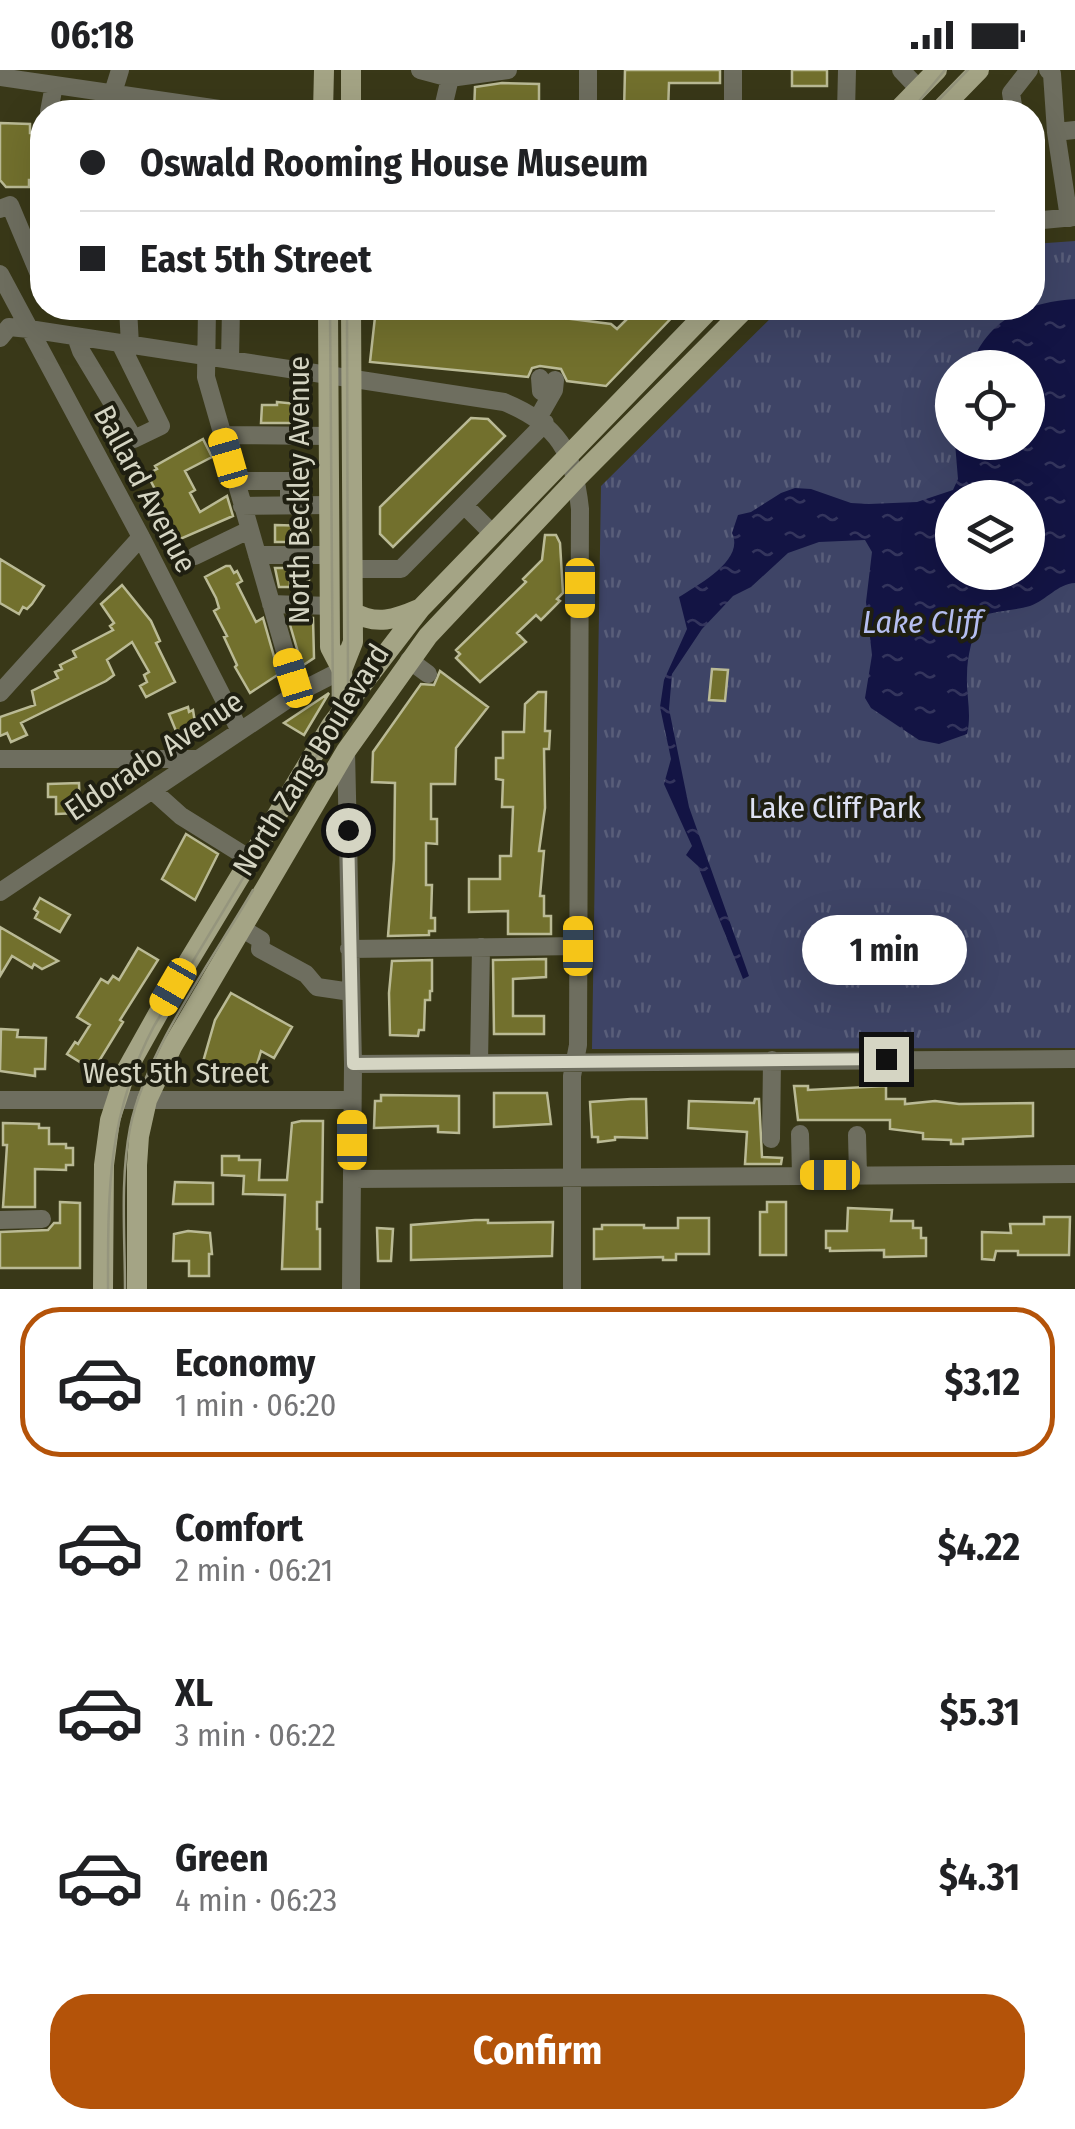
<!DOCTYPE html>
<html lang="en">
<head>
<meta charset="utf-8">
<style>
  :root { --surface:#fff; --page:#f6f6f6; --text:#202124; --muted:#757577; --line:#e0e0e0; --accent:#b45309 }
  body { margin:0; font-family:"Fira Sans Condensed",sans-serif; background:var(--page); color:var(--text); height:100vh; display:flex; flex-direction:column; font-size:38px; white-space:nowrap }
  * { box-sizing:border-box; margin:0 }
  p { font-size:32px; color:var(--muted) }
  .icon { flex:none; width:55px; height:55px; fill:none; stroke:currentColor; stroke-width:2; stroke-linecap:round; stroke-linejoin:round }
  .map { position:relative; height:1219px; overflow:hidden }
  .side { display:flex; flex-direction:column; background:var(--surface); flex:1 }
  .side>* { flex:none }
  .guide { position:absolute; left:30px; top:30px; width:1015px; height:220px; border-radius:40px; box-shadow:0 10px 40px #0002; display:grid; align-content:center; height:220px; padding:0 50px; background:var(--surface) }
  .buttons { position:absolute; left:935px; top:280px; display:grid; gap:20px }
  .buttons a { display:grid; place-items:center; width:110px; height:110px; border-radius:50%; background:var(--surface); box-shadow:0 10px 40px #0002; font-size:50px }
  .end { position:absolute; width:45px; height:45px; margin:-22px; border:12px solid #d5d5c3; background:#111; box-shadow:0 0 0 5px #111 }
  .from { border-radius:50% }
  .bubble { position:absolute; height:70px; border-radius:35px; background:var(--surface); box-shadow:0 10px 40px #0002; font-size:32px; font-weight:700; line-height:70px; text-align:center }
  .car { position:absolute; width:30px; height:60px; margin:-30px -15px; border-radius:12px; box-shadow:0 0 8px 2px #0007; background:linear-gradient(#f5c518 24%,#345 0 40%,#f5c518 0 76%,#345 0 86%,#f5c518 0) }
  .guide b { display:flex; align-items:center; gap:35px; height:95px; font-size:38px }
  .guide b+b { border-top:2px solid var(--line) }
  .guide i { width:25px; height:25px; background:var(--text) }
  ul { padding:18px 0 0; list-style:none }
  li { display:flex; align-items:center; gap:30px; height:150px; margin:0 20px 15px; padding:0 30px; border:5px solid transparent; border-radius:40px }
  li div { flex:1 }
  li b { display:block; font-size:38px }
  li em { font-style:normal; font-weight:700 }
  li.on { border-color:var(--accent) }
  li>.icon { width:90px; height:90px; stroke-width:1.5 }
  .button { display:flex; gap:20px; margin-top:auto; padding:20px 50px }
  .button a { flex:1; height:115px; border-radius:40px; background:var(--accent); color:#fff; font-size:40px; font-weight:700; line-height:115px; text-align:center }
  .status { display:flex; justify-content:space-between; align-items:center; height:70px; padding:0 50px; background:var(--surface); direction:ltr }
  .status svg { height:28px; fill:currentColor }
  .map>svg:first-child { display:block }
</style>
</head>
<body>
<div class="status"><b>06:18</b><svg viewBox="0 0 49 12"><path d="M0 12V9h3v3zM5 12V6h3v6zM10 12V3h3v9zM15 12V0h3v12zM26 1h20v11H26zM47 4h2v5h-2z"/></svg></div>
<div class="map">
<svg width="1075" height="1219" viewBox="0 0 1075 1219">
  <defs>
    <pattern id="park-tufts" width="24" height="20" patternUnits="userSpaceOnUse" patternTransform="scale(2.5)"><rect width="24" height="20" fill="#3e4466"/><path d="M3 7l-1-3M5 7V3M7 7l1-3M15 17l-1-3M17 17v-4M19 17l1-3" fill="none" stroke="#595e7a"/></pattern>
    <pattern id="water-ripples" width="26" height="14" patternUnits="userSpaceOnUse" patternTransform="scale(2.5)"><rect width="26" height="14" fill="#131444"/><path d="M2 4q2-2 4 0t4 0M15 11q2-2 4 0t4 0" fill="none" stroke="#34355d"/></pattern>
  </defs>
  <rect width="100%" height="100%" fill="#393818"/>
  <!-- park -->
  <path fill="url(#park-tufts)" fill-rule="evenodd" d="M1075 171V978L592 979 601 416 781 238H1032L1033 174ZM952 298H1028V372H952ZM952 428H1028V502H952Z"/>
  <!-- water -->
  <path fill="url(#water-ripples)" fill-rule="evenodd" d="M1075 229V513C1057 514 1047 530 1030 536 1013 541 996 540 979 547 973 567 967 585 967 605 966 626 972 643 967 664L939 674 919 670 871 638 865 628 872 585 866 532 872 482 865 470 819 472 788 483 751 517 733 526 721 539 702 559 672 604 669 639 689 737 749 906 743 909 698 796 686 785 692 776 664 714 671 689 660 637 664 610 687 559 679 527C699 514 745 490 732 463L738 445 751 442 781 423 795 418 811 419 851 433 869 434 917 432 953 420 958 409 955 373 1028 372V298L970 297C989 248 1025 233 1075 229ZM952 428H1028V502H952Z"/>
  <!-- building -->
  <path fill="#72702d" stroke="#baba95" stroke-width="2.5" d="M625 0H720V13H669L668 42H624Z
    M792 0H827V16H792Z
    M502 13 539 14V42H474L475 17Z
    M0 53 30 54V63H42V110H29V117H6L0 110Z
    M376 238H524L523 243 611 254 617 259 638 238H681L606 316 567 311 561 299 540 296 532 298 528 307 370 292Z
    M277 332 308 335 305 353H261L262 335H277Z
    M471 348 488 349 505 366 393 477 380 464V437Z
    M203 369 212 387 185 401 195 420 190 423 200 442 227 426 233 446 178 470 153 423 156 421 147 404 157 399 155 396Z
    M275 455 310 456V472H275Z
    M545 465H556L560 473 563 523 557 529 560 531 541 550 536 545 517 563 526 572 480 612 456 588 460 584 456 580 526 512 523 509 542 490Z
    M0 489 44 516 32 534 27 539 23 537 19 544 0 533Z
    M226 496H230L234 503 237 501 242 511 237 514 256 552 263 548 279 604 250 623 235 597 237 595 224 567 227 566 214 541 219 538 216 528 205 507Z
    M275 498H309V510H290V517H279Z
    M122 515 151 551 160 571 156 573 175 612 146 627 140 616 147 612 144 605 149 602 132 572 107 590 114 605 106 611 21 653 27 665 11 672 7 663 0 666V647L35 635 32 621 58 608 55 602 62 599 60 595 76 587 73 581 113 560 110 556 114 553 101 534Z
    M288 548H313L314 588 302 596Z
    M712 599 728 600 725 631 709 630Z
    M440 601 488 637 456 678 455 714H431V749H437V774L426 773V815H432L431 848H435V861H429V865L388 866 394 790 395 713 372 712 373 682 421 614 434 615Z
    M538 622H546L545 661H550L549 679H544L545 738 539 781H544L540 826H544V846H551V864H508V841L469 842V809H500V786H511L513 737H502L503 710 496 709V688H503V662H524L525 634Z
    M329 623 304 665 284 653Z
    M188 637 189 642 193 640 196 659 178 666 169 644Z
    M79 713 80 743 56 744V727H48V714Z
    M186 764 218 784 195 830 162 809Z
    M40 828 70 845 60 862 35 848 38 842 34 839Z
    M0 857 58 891 42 899 34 894 32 898 12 886 0 906Z
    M138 878 158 890 120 950 123 952 99 991 101 993 96 1002 67 984 75 972 78 974 90 955 77 947 101 909 108 913 113 906 119 910Z
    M546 889V907L513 909V946H544V964H494L493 890Z
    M432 890V921H430V930H425L424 960H419L418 966 390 965 389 923 392 891Z
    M231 923 292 957 274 988 261 981 253 1008 250 1007 248 1013 201 999 215 950Z
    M1 959 18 960 17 967 46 968 45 999H35V1006L0 1001Z
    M794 1016H808V1020L886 1016V1029H905V1034L935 1031 959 1034 1033 1033V1066L963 1069V1074H951V1070L923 1069V1063L890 1059V1050H798Z
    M494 1023H547L551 1054 494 1057Z
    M381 1025 459 1026V1063L438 1062V1056L374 1058 375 1031H381Z
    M631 1029H646L647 1068 615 1067V1070L598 1072V1067H592L590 1032Z
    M755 1029H759L762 1087 782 1088 781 1094H745L747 1062 688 1058 689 1031 754 1033Z
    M301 1051H323L322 1132H317V1159H320V1199H282L285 1125 243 1124 244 1106 222 1105V1086H239V1090H260L259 1110H287L292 1053Z
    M3 1053 39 1054V1058H49V1074H66V1078H73V1095H66V1100L35 1099V1137H3L7 1075H3Z
    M175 1112 213 1113V1134H173Z
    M60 1132 80 1133V1198H0V1162L48 1160 54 1153H60Z
    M767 1132H786V1185H760V1142H767Z
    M848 1138 892 1140 891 1151H913V1158H921V1168H926V1186L884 1187V1180L830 1181V1178H826V1161H847Z
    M1044 1147H1070L1069 1185H1018V1181H996L994 1190 982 1189V1162L1011 1163 1010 1154H1044Z
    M678 1148H709V1184H676V1190H663V1187L594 1189V1159H602V1155H644V1158H678Z
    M475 1150H488V1153L553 1152 552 1186 411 1190V1155Z
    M377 1158 393 1159 391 1191H378Z
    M188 1161 210 1163 212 1184H209V1206H189V1191H173L174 1164Z"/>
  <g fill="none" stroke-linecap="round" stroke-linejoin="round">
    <!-- minor -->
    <path stroke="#6e6e5f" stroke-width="18" d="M420 0 450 8
      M588 0V42
      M901 0 918 18
      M1048 0 1052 4 1056 62
      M0 7 240 42
      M733 41 867 42
      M49 42 54 15
      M107 42 120 0
      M442 42 450 8 508 0
      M733 42V0
      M846 42 847 0
      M1014 42 1011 23 1029 0
      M0 139 10 135 39 204H42
      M1069 148 1056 62 1075 60
      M1032 151 1075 147
      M0 204 141 467 240 661
      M128 238 130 275
      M177 238 207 242
      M207 238 206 307 297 623
      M76 267 81 281 134 369 161 356 120 273
      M0 268 9 257 29 259 504 332C558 354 574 382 580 439L578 975 572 1006V1219
      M230 290 231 238
      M540 308 541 321 549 326
      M538 348 554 320 555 310
      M221 365 329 366
      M235 411H289V435
      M464 435 491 462
      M242 436 330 435
      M257 485H330
      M195 486 249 460
      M352 499H401L545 353
      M271 534 330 536
      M409 590 428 604
      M0 623 141 467
      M346 681 353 994 351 1219
      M0 689H197
      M152 720 181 746 250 789
      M0 822 297 623 342 600
      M241 858 261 870 260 879 306 904 317 917 351 922
      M349 879 578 876
      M479 993 481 877
      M353 994 1075 989
      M0 1030H352
      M800 1064 801 1105
      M857 1065 858 1105
      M771 1069 772 990
      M352 1109 1075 1104
      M0 1150 42 1149"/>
    <!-- major -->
    <path stroke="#a4a485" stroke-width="20" d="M323 42 324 0
      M351 42V0
      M896 42 937 0
      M938 42 979 0
      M328 238 330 577 342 600
      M353 542C376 556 396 549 419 539
      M344 639 342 600 353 572 351 238
      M103 1219 104 1095 110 1050 126 1001 173 917 332 654 421 538 711 238
      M137 1219V1095L139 1066 147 1030 172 977 346 681 428 566 577 408 746 238"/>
    <!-- tram -->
    <path stroke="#95957d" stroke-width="2.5" d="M910 42 945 0
      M927 42 968 0
      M344 649 348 616 347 238
      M108 1219C108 1122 107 1045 154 956L331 662 333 639 330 238
      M125 1219C125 1166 120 1110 130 1058 145 982 213 889 253 820"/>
  </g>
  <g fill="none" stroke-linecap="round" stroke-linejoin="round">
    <!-- route -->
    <path stroke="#d5d5c3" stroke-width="12" d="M348 760 353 994 886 989"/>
  </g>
  <g text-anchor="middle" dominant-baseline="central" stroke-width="8" stroke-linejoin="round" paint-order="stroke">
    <!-- street labels -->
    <g font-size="30" fill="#d5d5c3" stroke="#1f1f11">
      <text transform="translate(145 419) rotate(62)">Ballard Avenue</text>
      <text transform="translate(299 420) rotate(-90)">North Beckley Avenue</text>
      <text transform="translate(154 686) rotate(-34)">Eldorado Avenue</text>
      <text transform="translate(311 690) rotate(-58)">North Zang Boulevard</text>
      <text x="176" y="1003">West 5th Street</text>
    </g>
    <!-- park labels -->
    <g font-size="30" fill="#dee1f3" stroke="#1f1f11">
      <text x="835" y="738">Lake Cliff Park</text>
    </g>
    <!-- water labels -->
    <g font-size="32" font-style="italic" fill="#b6bff1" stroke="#1f1f11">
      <text x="922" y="552">Lake Cliff</text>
    </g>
  </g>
</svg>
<div class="buttons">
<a><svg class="icon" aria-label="locate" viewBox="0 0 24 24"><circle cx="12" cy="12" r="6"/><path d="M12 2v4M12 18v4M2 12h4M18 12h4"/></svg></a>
<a><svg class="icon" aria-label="layers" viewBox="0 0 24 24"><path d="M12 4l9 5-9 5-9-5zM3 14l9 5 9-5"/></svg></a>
</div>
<i class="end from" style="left:348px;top:760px"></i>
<i class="end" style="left:886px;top:989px"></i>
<div class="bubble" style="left:802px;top:845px;width:165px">1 min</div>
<i class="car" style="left:228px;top:388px;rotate:344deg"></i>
<i class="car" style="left:580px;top:518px;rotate:180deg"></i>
<i class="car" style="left:293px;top:608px;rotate:343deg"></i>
<i class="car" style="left:578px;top:876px;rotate:0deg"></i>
<i class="car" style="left:173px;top:917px;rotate:210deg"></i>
<i class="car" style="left:352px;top:1070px;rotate:0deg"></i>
<i class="car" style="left:830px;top:1105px;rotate:270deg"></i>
<div class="guide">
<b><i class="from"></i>Oswald Rooming House Museum</b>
<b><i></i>East 5th Street</b>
</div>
</div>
<section class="side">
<ul>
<li class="on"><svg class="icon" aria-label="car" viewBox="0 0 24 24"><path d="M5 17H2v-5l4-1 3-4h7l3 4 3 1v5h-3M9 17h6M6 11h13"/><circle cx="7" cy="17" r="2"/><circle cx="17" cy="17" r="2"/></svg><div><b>Economy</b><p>1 min · 06:20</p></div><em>$3.12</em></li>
<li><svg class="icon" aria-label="car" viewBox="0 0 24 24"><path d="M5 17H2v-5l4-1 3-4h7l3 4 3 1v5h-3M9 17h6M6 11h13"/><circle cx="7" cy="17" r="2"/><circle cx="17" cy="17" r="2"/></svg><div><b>Comfort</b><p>2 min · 06:21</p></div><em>$4.22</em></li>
<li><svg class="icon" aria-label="car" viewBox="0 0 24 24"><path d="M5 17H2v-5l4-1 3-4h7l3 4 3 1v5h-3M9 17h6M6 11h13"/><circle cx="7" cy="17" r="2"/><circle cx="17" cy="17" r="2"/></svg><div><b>XL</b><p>3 min · 06:22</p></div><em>$5.31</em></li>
<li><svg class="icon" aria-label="car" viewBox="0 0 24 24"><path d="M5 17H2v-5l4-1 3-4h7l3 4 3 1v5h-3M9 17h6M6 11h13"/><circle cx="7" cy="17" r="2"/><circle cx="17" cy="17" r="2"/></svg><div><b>Green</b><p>4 min · 06:23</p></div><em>$4.31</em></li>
</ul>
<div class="button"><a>Confirm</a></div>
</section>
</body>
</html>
